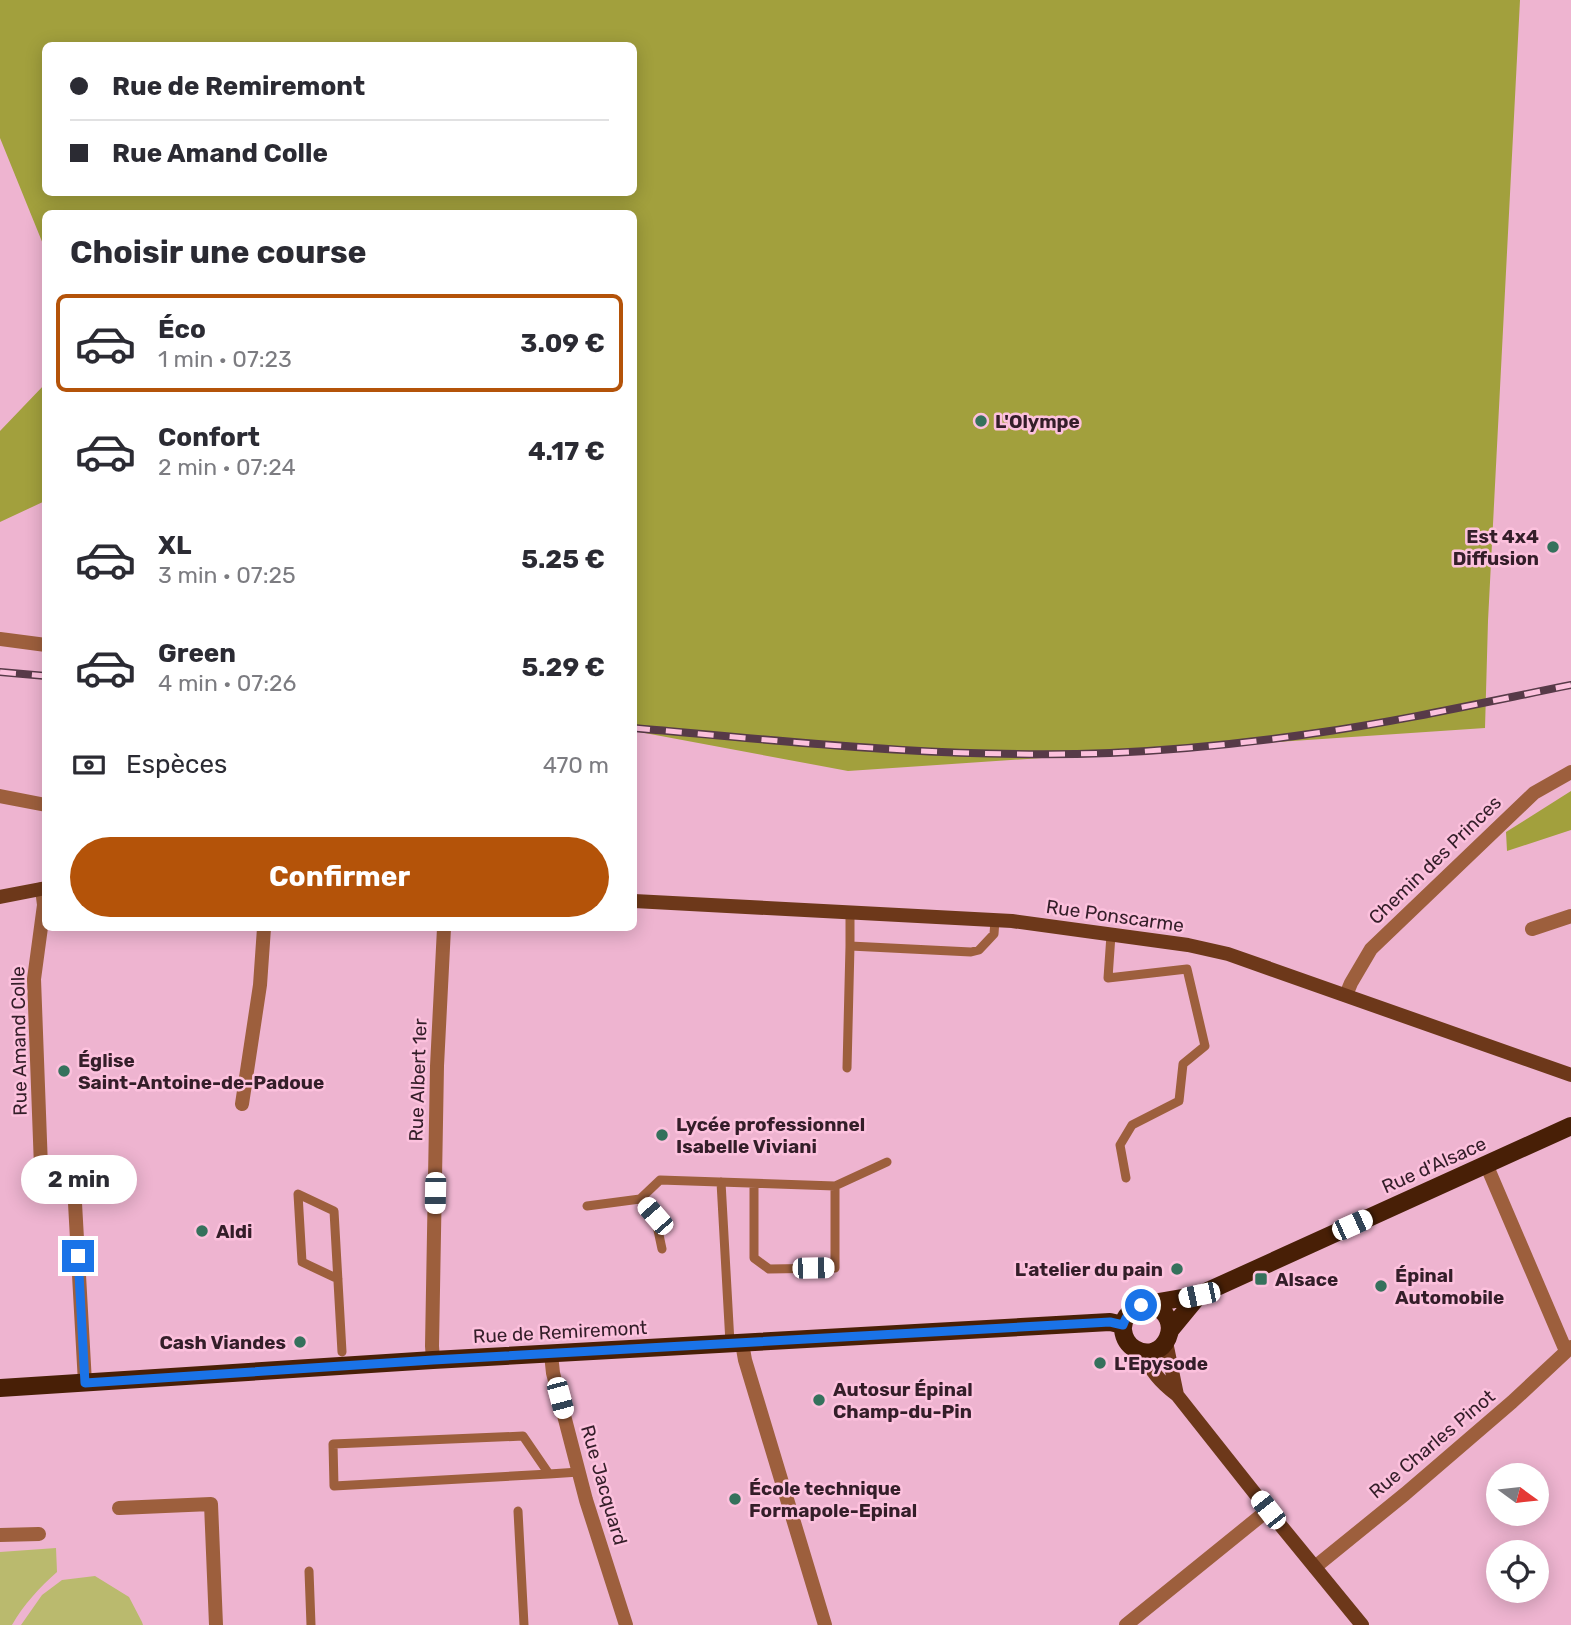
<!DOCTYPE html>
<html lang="fr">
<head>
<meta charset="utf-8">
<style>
  :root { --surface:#fff; --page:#f2f2f3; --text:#2b2b33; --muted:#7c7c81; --line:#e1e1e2; --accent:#b45309 }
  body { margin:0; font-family:Rubik,sans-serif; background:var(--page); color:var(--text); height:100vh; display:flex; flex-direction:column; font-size:26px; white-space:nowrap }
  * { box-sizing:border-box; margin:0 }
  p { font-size:23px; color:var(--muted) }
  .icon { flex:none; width:38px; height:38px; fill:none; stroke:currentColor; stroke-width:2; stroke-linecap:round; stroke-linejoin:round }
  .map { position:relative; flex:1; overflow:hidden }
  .side { position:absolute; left:42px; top:210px; width:595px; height:721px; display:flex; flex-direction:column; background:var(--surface); border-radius:10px; box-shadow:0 4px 18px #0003 }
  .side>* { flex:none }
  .hud { position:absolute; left:42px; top:42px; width:595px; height:154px; border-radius:10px; box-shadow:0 4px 18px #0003; display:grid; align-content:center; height:154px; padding:0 28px; background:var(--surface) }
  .needle { width:46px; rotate:105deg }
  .buttons { position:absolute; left:1486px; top:1463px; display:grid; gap:14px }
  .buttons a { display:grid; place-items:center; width:63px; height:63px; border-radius:50%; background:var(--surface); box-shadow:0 4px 18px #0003; font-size:35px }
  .end { position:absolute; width:32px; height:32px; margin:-16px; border:9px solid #1a73e8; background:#fff; box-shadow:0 0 0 4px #fff }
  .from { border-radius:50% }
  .bubble { position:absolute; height:49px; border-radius:24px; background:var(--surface); box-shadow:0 4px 18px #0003; font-size:23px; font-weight:700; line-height:49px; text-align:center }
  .car { position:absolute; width:21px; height:42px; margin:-21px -10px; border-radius:9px; box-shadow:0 0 5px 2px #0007; background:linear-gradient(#fff 24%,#345 0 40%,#fff 0 76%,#345 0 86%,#fff 0) }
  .hud b { display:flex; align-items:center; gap:24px; height:66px; font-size:26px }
  .hud b+b { border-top:2px solid var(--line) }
  .hud i { width:18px; height:18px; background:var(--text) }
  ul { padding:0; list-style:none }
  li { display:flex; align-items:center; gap:21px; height:98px; margin:0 14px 10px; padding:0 14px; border:4px solid transparent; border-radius:10px }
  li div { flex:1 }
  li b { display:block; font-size:26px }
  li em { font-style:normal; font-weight:700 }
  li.on { border-color:var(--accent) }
  li>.icon { width:63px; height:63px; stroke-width:1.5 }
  h2 { padding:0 28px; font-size:32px; line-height:84px }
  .pay { display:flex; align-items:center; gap:18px; height:77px; padding:0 28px; font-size:26px }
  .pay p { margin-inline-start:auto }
  .button { display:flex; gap:14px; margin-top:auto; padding:14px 28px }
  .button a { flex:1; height:80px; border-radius:42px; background:var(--accent); color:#fff; font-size:28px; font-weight:700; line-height:80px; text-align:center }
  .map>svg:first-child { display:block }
</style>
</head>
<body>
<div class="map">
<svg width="1571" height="1625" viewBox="0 0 1571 1625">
  <rect width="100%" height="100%" fill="#eeb4d0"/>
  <!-- green -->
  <path fill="#baba6e" d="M56 1548 57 1572C39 1588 24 1604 12 1625H0V1552Z
    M95 1576 129 1597 142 1622 143 1625H21L42 1595 62 1580Z"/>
  <!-- forest -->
  <path fill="#a2a03d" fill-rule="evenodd" d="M0 0H1520L1488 621 1485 728 848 771 634 731V214H46L45 249 0 138ZM46 46H634V192H46Z
    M45 384V501L0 522V431Z
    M1571 791V830L1507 851 1506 832Z"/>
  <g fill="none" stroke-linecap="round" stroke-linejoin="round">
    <!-- lane -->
    <path stroke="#9d5f3d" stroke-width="9" d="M850 912V946L971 952 979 950 994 934 995 920
      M1111 935 1108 978 1187 969 1205 1046 1183 1064 1179 1101 1132 1125 1120 1145 1126 1178
      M847 1068 850 946
      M721 1182 730 1343
      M754 1184V1258L769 1269 835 1268V1186
      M640 1199 655 1216 662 1249
      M587 1206 640 1199 660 1180 835 1186 887 1162
      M338 1279 302 1262 298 1194 334 1211 342 1352
      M549 1474 523 1436 333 1444 334 1486 549 1474 579 1472
      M518 1511 524 1625
      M309 1571 311 1625"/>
    <!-- street -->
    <path stroke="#9d5f3d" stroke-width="14" d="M0 639 46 645
      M0 796 46 805
      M42 889 44 905 34 979 41 1167 74 1185 85 1383
      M1532 929 1571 916
      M1346 995 1351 983 1371 949 1534 793 1571 772
      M242 1104 260 985 264 928
      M1486 1164 1566 1351
      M742 1343 745 1360 825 1625
      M551 1354 553 1373 586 1500 626 1625
      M433 1360 432 1346 437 1066 444 928
      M119 1508 211 1504 216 1625
      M0 1535 39 1534
      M1315 1567 1405 1494 1512 1402 1571 1347
      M1126 1625 1268 1510"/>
    <!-- secondary -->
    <path stroke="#6d381a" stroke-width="14" d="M0 897 46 888
      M634 901 1012 921 1188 945 1228 954 1571 1075
      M1166 1342 1177 1395
      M1142 1352C1152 1372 1159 1381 1177 1395L1268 1510 1362 1625"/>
    <!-- primary -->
    <path stroke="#481f06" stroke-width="18" d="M1199 1295 1571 1126
      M1150 1304C1189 1318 1163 1366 1135 1349 1128 1345 1124 1338 1123 1330 1122 1318 1131 1310 1141 1305L1199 1295 1171 1329
      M0 1388 433 1360 1110 1322 1123 1325"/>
    <defs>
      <path id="rail" d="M0 672 46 676
        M634 728C792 742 951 759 1110 753 1178 750 1248 743 1316 733 1401 721 1486 702 1571 685"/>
    </defs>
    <!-- rail casing -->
    <use href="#rail" stroke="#573a48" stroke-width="8"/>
    <!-- rail -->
    <use href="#rail" stroke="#fcc1dd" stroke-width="5" stroke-dasharray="16" stroke-linecap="butt"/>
  </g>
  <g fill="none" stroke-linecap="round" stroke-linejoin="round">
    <!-- route -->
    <path stroke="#1a73e8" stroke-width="9" d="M78 1256 85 1383 433 1360 1110 1322 1123 1325C1127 1314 1131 1310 1141 1305"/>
  </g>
  <!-- markers -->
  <g fill="#35715c" stroke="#fcc1dd" stroke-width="2.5">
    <circle cx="981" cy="421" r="7"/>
    <circle cx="1553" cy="547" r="7"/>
    <circle cx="64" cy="1071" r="7"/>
    <circle cx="662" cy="1135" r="7"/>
    <circle cx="202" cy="1231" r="7"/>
    <circle cx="1177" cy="1269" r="7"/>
    <rect x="1254" y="1272" width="14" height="14" rx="3.5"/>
    <circle cx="1381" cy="1286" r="7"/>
    <circle cx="300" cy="1342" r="7"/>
    <circle cx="1100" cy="1363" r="7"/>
    <circle cx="819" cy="1400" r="7"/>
    <circle cx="735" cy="1499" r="7"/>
  </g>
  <g text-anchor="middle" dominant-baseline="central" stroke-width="5" stroke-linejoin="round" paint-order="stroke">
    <!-- poi labels -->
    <g font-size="19" font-weight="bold" fill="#341e29" stroke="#fcc1dd" text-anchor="start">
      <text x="995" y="421">L'Olympe</text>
      <text x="1539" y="536" text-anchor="end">Est 4x4<tspan x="1539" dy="22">Diffusion</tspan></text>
      <text x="78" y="1060">Église<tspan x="78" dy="22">Saint-Antoine-de-Padoue</tspan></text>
      <text x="676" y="1124">Lycée professionnel<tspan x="676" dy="22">Isabelle Viviani</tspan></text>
      <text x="216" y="1231">Aldi</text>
      <text x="1163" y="1269" text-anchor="end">L'atelier du pain</text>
      <text x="1395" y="1275">Épinal<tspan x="1395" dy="22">Automobile</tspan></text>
      <text x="1275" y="1279">Alsace</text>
      <text x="286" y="1342" text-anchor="end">Cash Viandes</text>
      <text x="1114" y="1363">L'Epysode</text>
      <text x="833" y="1389">Autosur Épinal<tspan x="833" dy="22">Champ-du-Pin</tspan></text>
      <text x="749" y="1488">École technique<tspan x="749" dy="22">Formapole-Epinal</tspan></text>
    </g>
    <!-- street labels -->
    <g font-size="19" fill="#341e29" stroke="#fcc1dd">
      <text transform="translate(1435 860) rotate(-44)">Chemin des Princes</text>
      <text transform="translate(1115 916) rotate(8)">Rue Ponscarme</text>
      <text transform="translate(19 1041) rotate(-91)">Rue Amand Colle</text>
      <text transform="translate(418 1080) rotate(-88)">Rue Albert 1er</text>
      <text transform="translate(1434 1165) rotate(-24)">Rue d'Alsace</text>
      <text transform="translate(560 1332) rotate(-3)">Rue de Remiremont</text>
      <text transform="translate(1432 1444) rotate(-40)">Rue Charles Pinot</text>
      <text transform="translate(604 1485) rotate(74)">Rue Jacquard</text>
    </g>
  </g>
</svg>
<div class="buttons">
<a><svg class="needle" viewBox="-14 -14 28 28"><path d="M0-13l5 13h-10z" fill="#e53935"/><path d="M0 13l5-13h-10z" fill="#7c7c81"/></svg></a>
<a><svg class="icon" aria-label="locate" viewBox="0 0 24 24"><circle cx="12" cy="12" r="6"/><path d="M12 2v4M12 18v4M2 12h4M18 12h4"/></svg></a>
</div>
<i class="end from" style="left:1141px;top:1305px"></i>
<i class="end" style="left:78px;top:1256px"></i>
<div class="bubble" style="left:21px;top:1155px;width:116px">2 min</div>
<i class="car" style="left:435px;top:1193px;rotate:181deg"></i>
<i class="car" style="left:655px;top:1216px;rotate:319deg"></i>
<i class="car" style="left:1352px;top:1225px;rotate:66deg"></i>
<i class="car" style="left:813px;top:1268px;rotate:89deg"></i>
<i class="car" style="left:1199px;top:1295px;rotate:258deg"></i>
<i class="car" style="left:560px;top:1398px;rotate:165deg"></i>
<i class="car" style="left:1268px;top:1510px;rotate:322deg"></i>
<div class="hud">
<b><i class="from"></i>Rue de Remiremont</b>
<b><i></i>Rue Amand Colle</b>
</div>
<section class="side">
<h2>Choisir une course</h2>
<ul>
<li class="on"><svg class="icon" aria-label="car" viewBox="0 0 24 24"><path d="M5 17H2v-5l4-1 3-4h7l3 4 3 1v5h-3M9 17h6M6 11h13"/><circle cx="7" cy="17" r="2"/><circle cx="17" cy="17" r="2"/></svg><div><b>Éco</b><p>1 min · 07:23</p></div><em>3.09 €</em></li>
<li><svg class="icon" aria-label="car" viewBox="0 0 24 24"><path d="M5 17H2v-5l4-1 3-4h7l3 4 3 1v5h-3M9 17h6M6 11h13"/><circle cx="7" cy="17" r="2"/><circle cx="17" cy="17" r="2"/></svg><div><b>Confort</b><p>2 min · 07:24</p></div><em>4.17 €</em></li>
<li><svg class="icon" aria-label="car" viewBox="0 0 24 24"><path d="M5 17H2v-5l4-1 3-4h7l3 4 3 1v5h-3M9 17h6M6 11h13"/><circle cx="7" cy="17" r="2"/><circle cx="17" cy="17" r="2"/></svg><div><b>XL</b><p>3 min · 07:25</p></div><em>5.25 €</em></li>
<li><svg class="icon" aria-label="car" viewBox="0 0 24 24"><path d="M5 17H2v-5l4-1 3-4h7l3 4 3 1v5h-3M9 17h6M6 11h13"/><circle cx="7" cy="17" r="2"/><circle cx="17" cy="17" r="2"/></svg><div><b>Green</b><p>4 min · 07:26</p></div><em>5.29 €</em></li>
</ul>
<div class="pay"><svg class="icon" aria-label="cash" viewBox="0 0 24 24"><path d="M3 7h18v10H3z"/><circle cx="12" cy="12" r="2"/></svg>Espèces<p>470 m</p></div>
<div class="button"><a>Confirmer</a></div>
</section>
</div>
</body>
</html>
